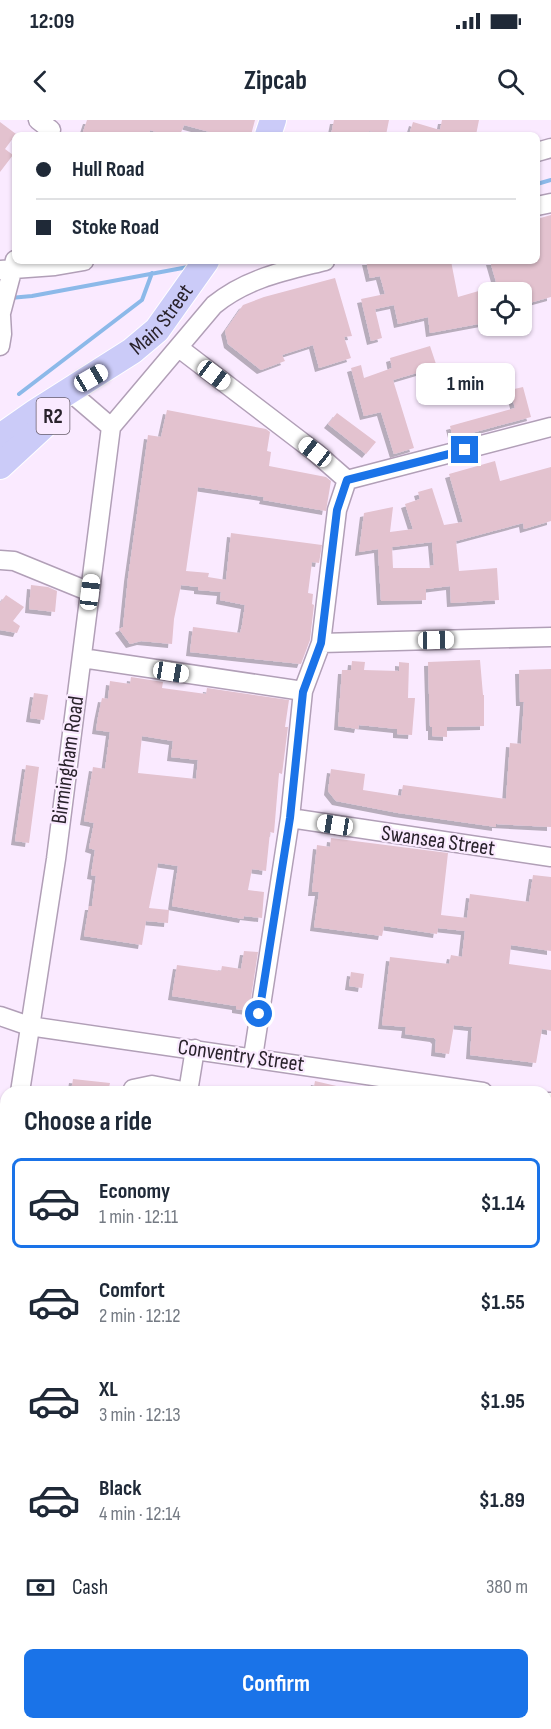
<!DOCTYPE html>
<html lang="en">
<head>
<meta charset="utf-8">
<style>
  :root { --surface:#fff; --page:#f6f6f7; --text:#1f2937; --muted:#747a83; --line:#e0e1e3; --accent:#1a73e8 }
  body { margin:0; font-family:"Sofia Sans Condensed",sans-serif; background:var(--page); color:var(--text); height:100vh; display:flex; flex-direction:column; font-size:22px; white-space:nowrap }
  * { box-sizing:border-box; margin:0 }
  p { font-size:20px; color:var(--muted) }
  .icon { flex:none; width:33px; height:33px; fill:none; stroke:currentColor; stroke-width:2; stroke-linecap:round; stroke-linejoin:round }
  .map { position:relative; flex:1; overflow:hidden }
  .panel { position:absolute; left:0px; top:966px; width:552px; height:644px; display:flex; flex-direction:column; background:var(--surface); border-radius:18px 18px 0 0; box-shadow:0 2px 4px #0004 }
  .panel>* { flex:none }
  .hud { position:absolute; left:12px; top:12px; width:528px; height:132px; border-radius:9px; box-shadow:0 2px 4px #0004; display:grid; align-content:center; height:132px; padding:0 24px; background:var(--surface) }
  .buttons { position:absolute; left:478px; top:162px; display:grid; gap:12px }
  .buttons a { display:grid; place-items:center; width:54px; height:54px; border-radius:9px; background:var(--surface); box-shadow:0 2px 4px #0004; font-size:30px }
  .end { position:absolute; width:27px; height:27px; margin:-14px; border:8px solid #1a73e8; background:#fff; box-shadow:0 0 0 3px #fff }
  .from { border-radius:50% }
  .bubble { position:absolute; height:42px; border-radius:9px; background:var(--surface); box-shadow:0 2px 4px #0004; font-size:20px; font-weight:700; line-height:42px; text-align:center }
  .car { position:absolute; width:18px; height:36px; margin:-18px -9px; border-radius:8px; box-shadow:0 0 4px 2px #0007; background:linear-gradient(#fff 24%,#345 0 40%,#fff 0 76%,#345 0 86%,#fff 0) }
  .hud b { display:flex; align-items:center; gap:21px; height:57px; font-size:22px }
  .hud b+b { border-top:2px solid var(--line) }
  .hud i { width:15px; height:15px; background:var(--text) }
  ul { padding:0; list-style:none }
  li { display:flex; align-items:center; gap:18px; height:90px; margin:0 12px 9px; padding:0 12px; border:3px solid transparent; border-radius:9px }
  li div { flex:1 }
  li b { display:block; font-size:22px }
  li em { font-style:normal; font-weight:700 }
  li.active { border-color:var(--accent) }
  li>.icon { width:54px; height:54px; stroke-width:1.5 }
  h2 { padding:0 24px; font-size:27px; line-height:72px }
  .pay { display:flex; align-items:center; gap:15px; height:66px; padding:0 24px; font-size:22px }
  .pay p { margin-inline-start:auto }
  .primary-button { display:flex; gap:12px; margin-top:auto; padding:12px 24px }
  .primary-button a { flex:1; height:69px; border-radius:9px; background:var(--accent); color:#fff; font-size:24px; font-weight:700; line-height:69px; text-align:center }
  .status { display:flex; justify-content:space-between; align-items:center; height:42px; padding:0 30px; background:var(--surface); direction:ltr }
  .status svg { height:16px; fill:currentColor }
  header { display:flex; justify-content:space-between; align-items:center; height:78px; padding:0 24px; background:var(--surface); font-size:27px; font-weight:700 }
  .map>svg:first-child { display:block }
</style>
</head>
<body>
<div class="status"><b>12:09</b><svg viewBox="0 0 49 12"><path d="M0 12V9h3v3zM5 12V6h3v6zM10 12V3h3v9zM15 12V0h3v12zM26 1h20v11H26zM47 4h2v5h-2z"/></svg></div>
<header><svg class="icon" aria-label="back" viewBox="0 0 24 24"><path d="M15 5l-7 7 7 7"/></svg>Zipcab<svg class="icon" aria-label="search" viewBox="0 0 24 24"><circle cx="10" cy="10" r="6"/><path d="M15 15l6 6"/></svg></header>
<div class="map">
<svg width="551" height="1609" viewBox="0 0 551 1609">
  <defs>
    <filter id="shadow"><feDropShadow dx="-4" dy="4" stdDeviation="0" flood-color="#0004"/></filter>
  </defs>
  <rect width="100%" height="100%" fill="#faeaff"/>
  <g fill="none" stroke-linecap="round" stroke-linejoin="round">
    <!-- stream -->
    <path stroke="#8cb9e9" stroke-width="4" d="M537 64 551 60
      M10 178 32 176 188 147
      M19 274 142 180 152 153"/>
  </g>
  <!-- building -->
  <path fill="#e3c2cf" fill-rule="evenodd" filter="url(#shadow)" d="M87 0H255L251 15H221L184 5 180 15H165L150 10 149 15H82Z
    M334 0H389L386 15 369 11V15H331Z
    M442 0H479L476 15H409L413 2 440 10Z
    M0 2 16 14 5 29 13 35 0 52Z
    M551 95V177L522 185V172H499L490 141H537V99Z
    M366 141H451L458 177 489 168V202L430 213 428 197 398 204 394 185 375 189 382 218 371 221 361 179 385 174 380 156 370 158Z
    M335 158 352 216 344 217 351 238 319 248 313 225 282 235 285 241 261 250 228 224 225 211 243 185 264 177Z
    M430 226 437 247 393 260 414 328 394 334 381 292 364 296 351 248 361 245 364 258 392 248 390 238Z
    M523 267 531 297 453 318 450 306 515 288 510 270Z
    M167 290 266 309 270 312 267 331 271 332 269 346 326 357 331 361 326 391 263 380 264 377 198 367 186 451 209 453 208 457 226 460 231 413 322 425 319 443 312 442 308 473 313 474 312 484 314 485 310 520 301 544 190 532 193 507 240 513 242 505 245 485 220 480 221 472 198 470V467L181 465 174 499 172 524 141 521 130 524 119 509 123 507 128 458 148 315 161 317Z
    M337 293 376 322 366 334 328 304Z
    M495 341 500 361 551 347V401L524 409 523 403 456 421 459 451 497 448 499 480 451 483 450 466 426 469V480L381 481 378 429 359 432 364 393 393 387 390 412 413 409 405 384 420 379 418 372 432 368 444 405 463 402 449 354ZM432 422 434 445 430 446V448H393L392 427Z
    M31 465 48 467 57 471 55 492 29 489Z
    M6 475 24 487 13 501 20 506 17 513 0 510V483Z
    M480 540 483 575H484V606L447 607V617L432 616V607H430L428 542Z
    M352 541 365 542 364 550 399 551V542L409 543 408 578H415L412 615 397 614V609L359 605 358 609 338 606 342 550H351Z
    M551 549V707L496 704V707L398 693 336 681 328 671 331 649 365 654 363 670 401 676 403 665 506 679 510 623 521 624 524 582H520L519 550Z
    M131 557 163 562 162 568 206 574 207 568 289 580 285 607H288L282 654 279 653 274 713 270 712 266 751 252 749 248 770 264 772 262 798 244 796 243 799 172 786 178 746 158 743 149 788 169 790 168 803 146 801 142 825 84 816 89 786H92L96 756 91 755 95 730 89 728 94 703 84 701 93 647 105 649 110 612 96 610 98 597 102 578 108 579 110 561 130 564ZM142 616 173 621 171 637 198 640 196 659 138 653Z
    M34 573 48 575 44 600 30 598Z
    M26 645 39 647 29 723 15 721Z
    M331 718 448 733 441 795 467 798 470 774 529 782 533 755 551 757V831L511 825 509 844 551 850V911L542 909 536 943 470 935 472 907 454 905 449 934 435 932 436 920 434 918 405 914 406 907 382 905 390 837 449 844 451 835 462 837 465 811 438 808 437 814 384 806 382 816 314 807 319 772H312L317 725 330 727Z
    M244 831 258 832 249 891 236 889V886L172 876 177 845 221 851 222 846 241 849Z
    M351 852 364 854 362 868 349 866Z
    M73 959 110 963 108 972H71Z
    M315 961 345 968 344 972H313Z"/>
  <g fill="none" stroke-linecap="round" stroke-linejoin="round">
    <defs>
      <path id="minor" d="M38 0 51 10
        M537 32 551 28
        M537 86 551 83
        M0 150 55 146 84 141
        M0 197 15 140
        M0 226 2 214 1 196
        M179 228 315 332 347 360
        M76 277 111 307
        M111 307 214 185C247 158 285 151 325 141
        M0 440 14 441 90 472
        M321 523 551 517
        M82 538 303 571
        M290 698 551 737
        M0 896 29 906 483 972
        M253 937 290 698 303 571 321 523 337 390 347 360 551 307
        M20 972 56 739 111 307
        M133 972V969L152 965 188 972
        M189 972H188L195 929
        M546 982H551
        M0 1106 6 1067
        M0 1135H6
        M546 1212H551
        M0 1353 6 1354
        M546 1394 551 1395
        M546 1433 551 1434"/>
      <path id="major" d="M0 1557 6 1560
        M84 1604 94 1609"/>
      <g id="highway">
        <path d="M268 15 273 0"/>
        <path id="s1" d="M0 317 36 292 132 231 157 210 206 141"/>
        <path d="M0 346 52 298"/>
      </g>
    </defs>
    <!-- minor casing -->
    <use href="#minor" stroke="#b19fb7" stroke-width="21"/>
    <!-- major casing -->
    <use href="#major" stroke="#fff" stroke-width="26"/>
    <!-- highway casing -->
    <use href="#highway" stroke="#fff" stroke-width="28"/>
    <!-- minor -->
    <use href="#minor" stroke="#fff" stroke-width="18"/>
    <!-- major -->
    <use href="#major" stroke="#e0e0fb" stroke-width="22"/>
    <!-- highway -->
    <use href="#highway" stroke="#cbcbf8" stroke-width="26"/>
  </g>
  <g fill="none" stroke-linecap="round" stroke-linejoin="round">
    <!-- route -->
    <path stroke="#1a73e8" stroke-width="8" d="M259 894 290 698 303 572 321 523 337 390 347 360 465 330"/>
  </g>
  <g text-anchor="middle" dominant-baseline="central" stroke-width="4.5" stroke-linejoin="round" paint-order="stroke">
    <!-- shield labels -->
    <rect fill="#faeaff" stroke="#685e6b" stroke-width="1.5" x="36.5" y="278" width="33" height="36" rx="4.5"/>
    <g font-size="21" font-weight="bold" fill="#29222b">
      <text x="53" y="296">R2</text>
    </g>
    <!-- street labels -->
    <g font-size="22" fill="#29222b" stroke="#faeaff">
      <text stroke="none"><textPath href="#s1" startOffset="201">Main Street</textPath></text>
      <text transform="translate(68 640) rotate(-82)">Birmingham Road</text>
      <text transform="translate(438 721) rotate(8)">Swansea Street</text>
      <text transform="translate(241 936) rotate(8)">Conventry Street</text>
    </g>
  </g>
</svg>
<div class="buttons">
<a><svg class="icon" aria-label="locate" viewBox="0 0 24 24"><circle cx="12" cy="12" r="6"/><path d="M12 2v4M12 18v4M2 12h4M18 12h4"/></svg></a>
</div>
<i class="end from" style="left:259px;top:894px"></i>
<i class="end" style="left:465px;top:330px"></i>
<div class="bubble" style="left:416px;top:243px;width:99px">1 min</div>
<i class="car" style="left:214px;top:255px;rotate:127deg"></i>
<i class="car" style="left:91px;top:258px;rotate:60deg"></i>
<i class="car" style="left:315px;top:332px;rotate:308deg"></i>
<i class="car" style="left:90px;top:472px;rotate:7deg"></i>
<i class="car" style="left:436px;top:520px;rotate:89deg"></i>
<i class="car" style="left:171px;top:552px;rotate:99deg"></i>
<i class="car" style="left:335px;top:705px;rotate:279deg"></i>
<div class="hud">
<b><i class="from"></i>Hull Road</b>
<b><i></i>Stoke Road</b>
</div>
<section class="panel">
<h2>Choose a ride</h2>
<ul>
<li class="active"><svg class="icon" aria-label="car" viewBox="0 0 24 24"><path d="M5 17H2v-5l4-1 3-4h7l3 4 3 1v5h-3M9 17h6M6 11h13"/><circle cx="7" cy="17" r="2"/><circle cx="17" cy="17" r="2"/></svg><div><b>Economy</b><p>1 min · 12:11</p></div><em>$1.14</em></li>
<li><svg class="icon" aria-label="car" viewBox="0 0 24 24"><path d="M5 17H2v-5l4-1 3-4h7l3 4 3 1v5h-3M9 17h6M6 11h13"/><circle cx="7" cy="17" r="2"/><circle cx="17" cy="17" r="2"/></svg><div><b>Comfort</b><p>2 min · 12:12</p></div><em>$1.55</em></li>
<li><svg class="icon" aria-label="car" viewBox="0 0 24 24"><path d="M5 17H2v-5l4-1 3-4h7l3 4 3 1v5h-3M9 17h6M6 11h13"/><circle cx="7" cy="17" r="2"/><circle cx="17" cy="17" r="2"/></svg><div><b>XL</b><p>3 min · 12:13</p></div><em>$1.95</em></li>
<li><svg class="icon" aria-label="car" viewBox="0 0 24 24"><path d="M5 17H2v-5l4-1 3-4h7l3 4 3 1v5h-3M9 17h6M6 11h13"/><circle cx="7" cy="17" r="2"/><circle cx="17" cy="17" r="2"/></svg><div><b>Black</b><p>4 min · 12:14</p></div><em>$1.89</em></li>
</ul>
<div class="pay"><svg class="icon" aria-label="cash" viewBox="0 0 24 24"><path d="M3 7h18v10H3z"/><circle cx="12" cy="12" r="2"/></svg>Cash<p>380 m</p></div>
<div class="primary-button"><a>Confirm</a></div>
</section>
</div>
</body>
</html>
